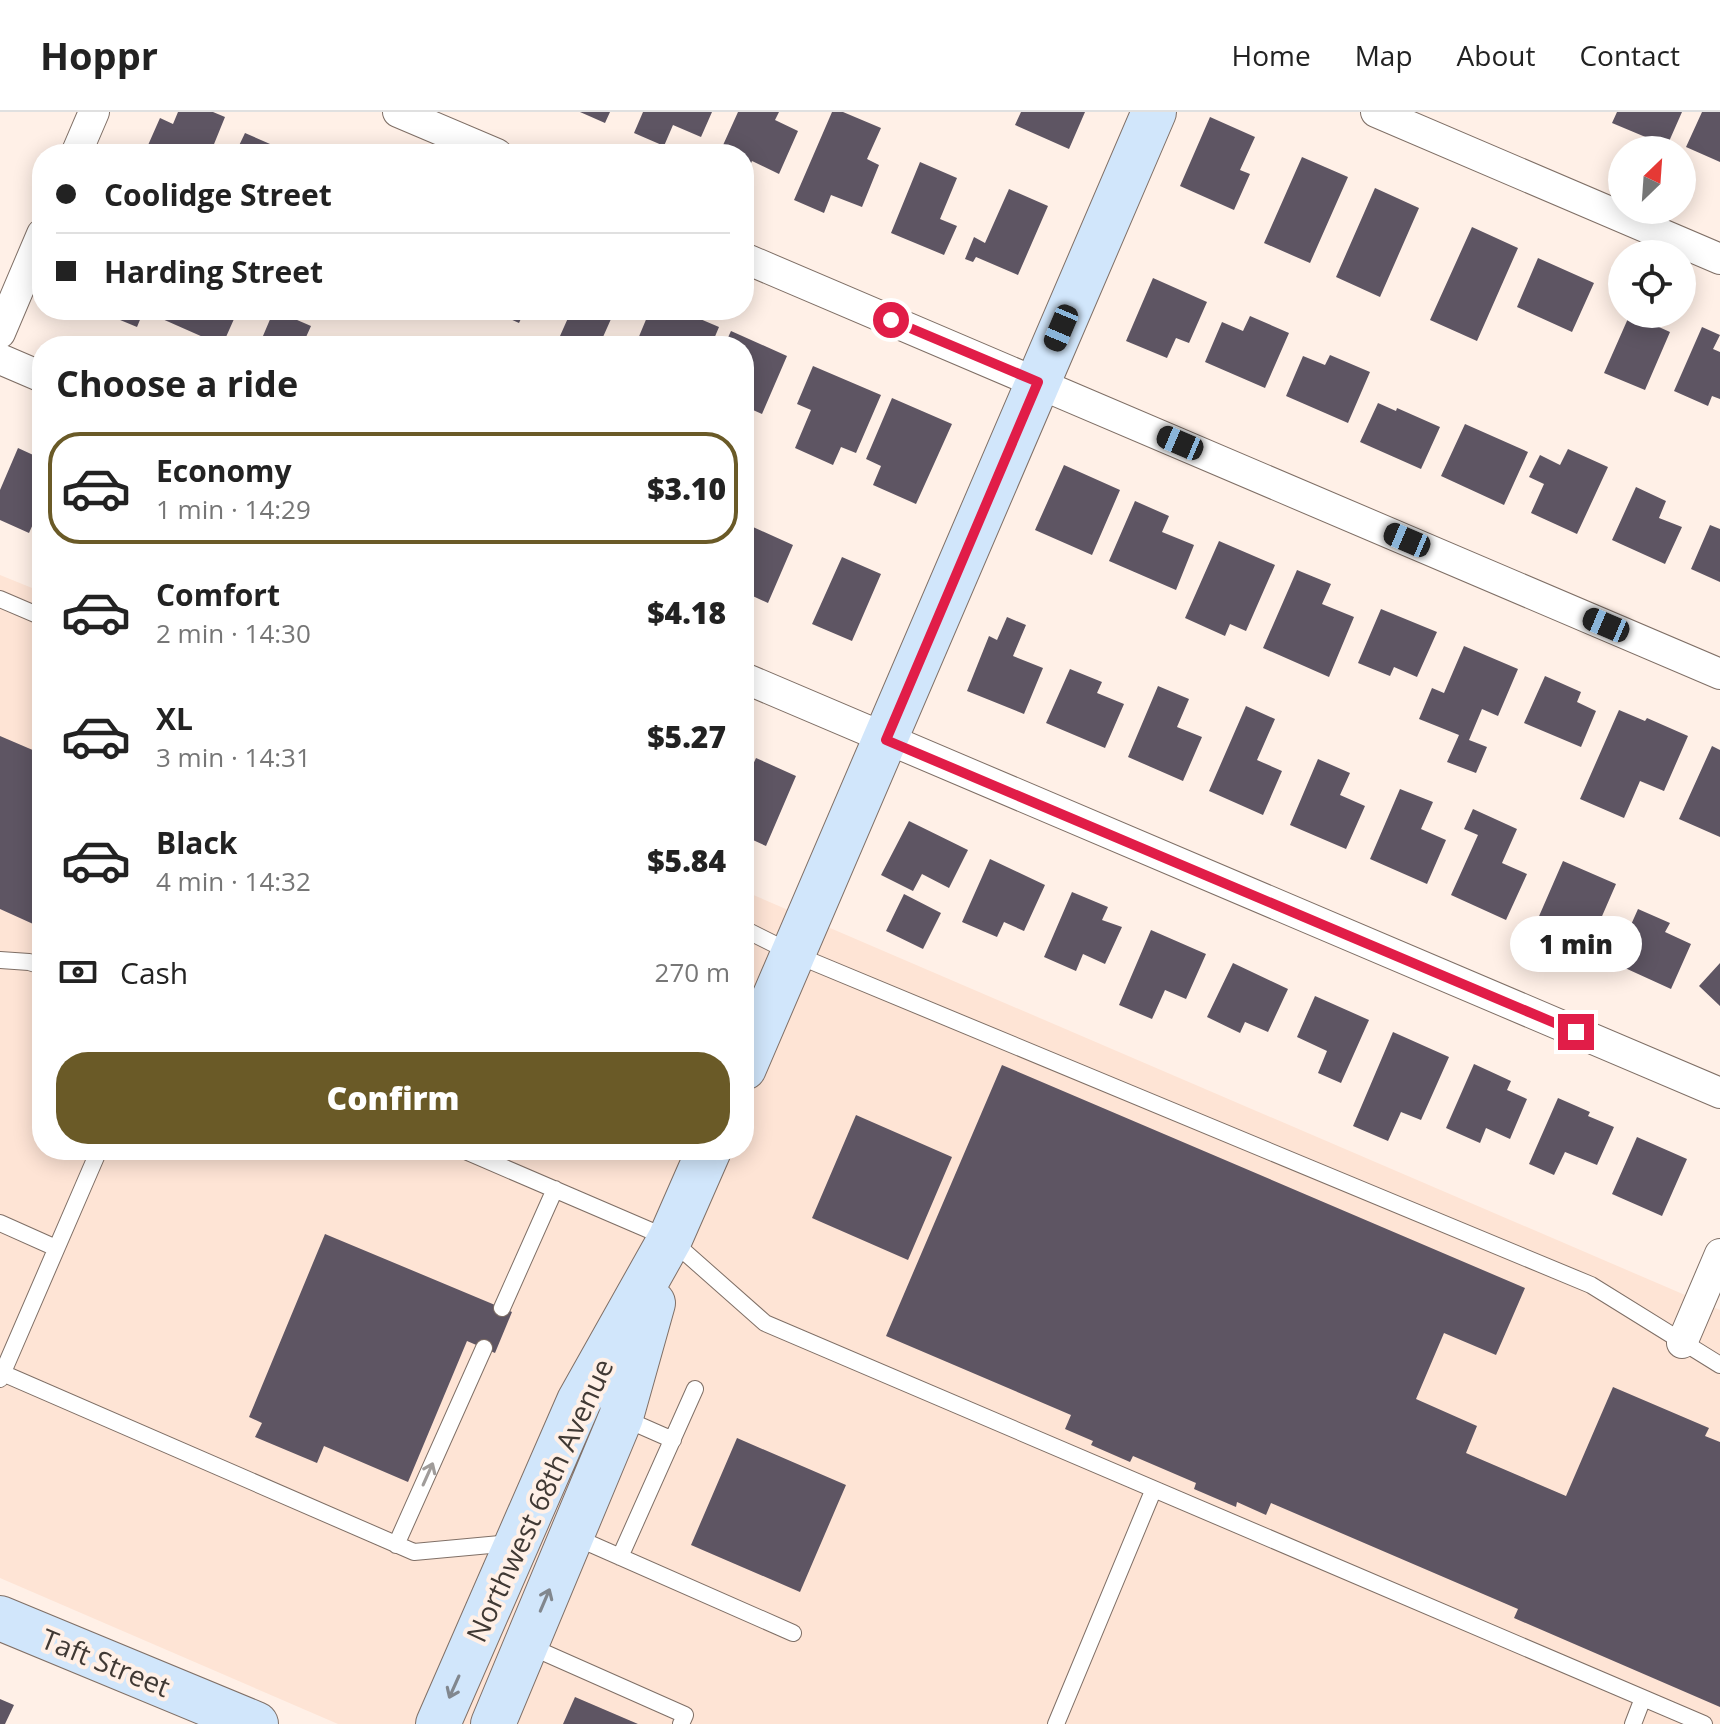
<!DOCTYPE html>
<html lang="en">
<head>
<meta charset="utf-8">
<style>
  :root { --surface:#fff; --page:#f6f6f6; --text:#222; --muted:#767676; --line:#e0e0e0; --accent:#6a5a27 }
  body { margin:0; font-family:"Open Sans",sans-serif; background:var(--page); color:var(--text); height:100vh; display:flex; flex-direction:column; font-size:30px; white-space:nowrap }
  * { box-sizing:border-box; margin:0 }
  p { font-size:26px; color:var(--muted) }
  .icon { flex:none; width:44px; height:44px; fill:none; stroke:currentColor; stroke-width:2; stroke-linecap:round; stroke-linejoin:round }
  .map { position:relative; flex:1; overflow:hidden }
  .details { position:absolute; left:32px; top:224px; width:722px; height:824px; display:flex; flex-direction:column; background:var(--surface); border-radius:32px; box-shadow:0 4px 20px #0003 }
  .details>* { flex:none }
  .top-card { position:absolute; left:32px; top:32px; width:722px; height:176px; border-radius:32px; box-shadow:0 4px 20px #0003; display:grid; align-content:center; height:176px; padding:0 24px; background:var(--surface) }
  .needle { width:52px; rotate:25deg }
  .controls { position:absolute; left:1608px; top:24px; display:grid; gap:16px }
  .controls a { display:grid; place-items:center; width:88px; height:88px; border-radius:50%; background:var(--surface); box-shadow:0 4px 20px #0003; font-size:40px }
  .end { position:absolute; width:36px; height:36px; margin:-18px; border:10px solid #e11d48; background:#fff; box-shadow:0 0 0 4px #fff }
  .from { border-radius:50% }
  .bubble { position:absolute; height:56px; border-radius:28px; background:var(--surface); box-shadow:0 4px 20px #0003; font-size:26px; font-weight:800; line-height:56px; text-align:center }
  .car { position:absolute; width:24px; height:48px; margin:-24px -12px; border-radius:10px; box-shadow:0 0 6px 2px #0007; background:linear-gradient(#222 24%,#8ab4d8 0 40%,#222 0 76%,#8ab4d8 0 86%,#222 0) }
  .top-card b { display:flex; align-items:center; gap:28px; height:76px; font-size:30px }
  .top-card b+b { border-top:2px solid var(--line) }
  .top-card i { width:20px; height:20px; background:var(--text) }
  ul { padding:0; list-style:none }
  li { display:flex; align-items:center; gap:24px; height:112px; margin:0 16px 12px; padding:0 8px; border:4px solid transparent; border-radius:32px }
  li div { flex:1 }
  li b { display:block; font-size:30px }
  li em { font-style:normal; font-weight:800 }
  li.current { border-color:var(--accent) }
  li>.icon { width:72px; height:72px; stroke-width:1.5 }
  h2 { padding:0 24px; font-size:36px; line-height:96px }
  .pay { display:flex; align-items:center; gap:20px; height:88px; padding:0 24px; font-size:30px }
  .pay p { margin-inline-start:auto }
  .cta { display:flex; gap:16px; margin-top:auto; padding:16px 24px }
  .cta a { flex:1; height:92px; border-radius:32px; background:var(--accent); color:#fff; font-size:32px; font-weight:800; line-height:92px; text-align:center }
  header { display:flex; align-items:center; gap:48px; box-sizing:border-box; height:112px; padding:0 40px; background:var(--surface); border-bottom:2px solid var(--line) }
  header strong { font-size:38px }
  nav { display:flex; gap:44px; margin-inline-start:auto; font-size:28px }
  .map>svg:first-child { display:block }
</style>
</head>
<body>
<header>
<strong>Hoppr</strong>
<nav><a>Home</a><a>Map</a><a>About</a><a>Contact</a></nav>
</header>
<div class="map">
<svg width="1720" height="1612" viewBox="0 0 1720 1612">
  <rect width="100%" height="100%" fill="#fff0e7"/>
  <!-- built -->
  <path fill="#fee4d5" d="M0 463 42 480V1038H744V779L1720 1198V1612H338L0 1466Z"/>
  <!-- building -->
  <path fill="#5e5563" d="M178 0H213L225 5 210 42 145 40 160 6 173 12Z
    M580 0H610L605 11Z
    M643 0H712L701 25 673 13 664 34 634 21Z
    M738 0H779L775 8 798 19 779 62 752 49 744 67V42H719Z
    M832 0H843L881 16 867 47 879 53 862 95 831 83 824 101 794 88Z
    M1021 0H1085L1069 37 1015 13Z
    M1617 0H1682L1667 34 1612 11Z
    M1702 0H1720V50L1686 35Z
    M1210 5 1255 25 1240 58 1250 62 1234 98 1180 74Z
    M245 21 293 42H235Z
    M1302 45 1348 65 1310 151 1264 131Z
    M920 50 957 66 940 107 957 114 944 143 891 121Z
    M1375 76 1419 96 1380 185 1336 165Z
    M1009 77 1048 94 1018 163 976 145 973 150 965 147 974 125 985 131Z
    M1472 115 1518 136 1477 229 1430 208Z
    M1538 146 1594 171 1572 220 1517 195Z
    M1153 166 1207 190 1189 231 1176 226 1167 246 1126 229Z
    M96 198H144L137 215Z
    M163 198H238L222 234H199L203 225 160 206Z
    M274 198 311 214 302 234H243L246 225 260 231Z
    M490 198H525L519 211Z
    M551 198H615L599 234 556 233 568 206Z
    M650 198H679L719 215 711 234H635Z
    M1630 202 1670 220 1645 278 1604 261Z
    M1250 204 1289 221 1265 276 1205 250 1222 210 1243 219Z
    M1702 215 1720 223 1713 237 1720 240V287L1712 284 1708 294 1674 279Z
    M731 219 787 244 762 302 744 294V234H724Z
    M1330 243 1370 260 1348 311 1286 284 1303 244 1325 253Z
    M813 254 881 283 856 341 841 335 833 353 795 336 811 298 797 292Z
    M892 286 952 312 916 392 873 373 881 354 866 347Z
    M1378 291 1396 299 1397 296 1440 315 1421 357 1360 330Z
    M1465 312 1528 340 1504 393 1441 364Z
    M18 336 42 347V403L38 401 29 421 0 408V378Z
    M1568 337 1608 355 1577 422 1531 401 1544 372 1529 365 1540 343 1560 353Z
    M1064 353 1120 378 1092 443 1035 418Z
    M1636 375 1666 389 1659 406 1682 415 1665 452 1612 428Z
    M1135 389 1169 404 1162 420 1194 433 1176 478 1109 449Z
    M1710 413 1720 417V470L1691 457Z
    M753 415 793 433 768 491 744 480V435Z
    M1219 429 1275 453 1246 519 1230 512 1225 524 1185 506Z
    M842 445 881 462 852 529 812 512Z
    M1297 458 1331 472 1322 492 1354 505 1329 565 1263 536Z
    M1381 497 1437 520 1417 565 1394 555 1390 564 1358 551Z
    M1007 505 1026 513 1013 544 1043 556 1024 602 967 579 989 524 997 528Z
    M1464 534 1518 557 1498 604 1482 597 1469 628 1487 635 1476 661 1447 650 1459 623 1419 607 1432 576 1444 581Z
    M1070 557 1102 570 1097 581 1124 592 1105 636 1046 611Z
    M1545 564 1581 580 1577 590 1596 599 1581 635 1524 611Z
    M1158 574 1189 587 1177 615 1202 625 1183 669 1128 645Z
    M1246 594 1275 607 1257 648 1282 659 1263 703 1209 679Z
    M1619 598 1645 609 1647 606 1688 624 1664 679 1640 669 1624 706 1580 687Z
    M0 624 42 642V816L0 797Z
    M1712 634 1720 638V725L1679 707Z
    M756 646 796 664 766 734 744 724V672Z
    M1318 647 1350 661 1340 683 1365 694 1346 737 1290 713Z
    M1400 677 1433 690 1421 717 1446 728 1427 772 1370 747Z
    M1473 697 1517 717 1502 751 1527 762 1506 808 1451 783 1478 723 1464 717Z
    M909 709 968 738 949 776 922 762 913 779 881 763Z
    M990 747 1045 773 1024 819 1004 810 997 825 962 810Z
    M1563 749 1616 772 1586 841 1533 818Z
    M1072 780 1108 795 1102 808 1122 815 1105 852 1083 842 1076 859 1044 845Z
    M904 782 941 801 923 837 886 819Z
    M1638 797 1670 811 1665 820 1691 832 1671 877 1614 851Z
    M1151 818 1206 842 1186 887 1165 878 1152 907 1119 893Z
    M1233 851 1288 877 1268 920 1245 910 1240 921 1207 905Z
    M1720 851V894L1699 874Z
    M1315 884 1369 908 1341 971 1318 961 1327 939 1297 925Z
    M1393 920 1449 945 1421 1008 1401 1000 1388 1029 1353 1014Z
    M1474 952 1511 969 1507 978 1527 987 1510 1027 1486 1016 1480 1031 1446 1016Z
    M1002 953 1525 1176 1496 1243 1444 1221 1416 1287 1477 1314 1466 1341 1566 1384 1613 1275 1709 1316 1705 1324 1720 1330V1595L1514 1506 1518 1497 1271 1391 1266 1403 1237 1390 1236 1395 1194 1377 1196 1371 1133 1344 1130 1350 1091 1333 1093 1329 1065 1317 1071 1303 886 1224Z
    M1558 986 1590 1000 1588 1004 1614 1015 1597 1053 1565 1040 1554 1063 1529 1052Z
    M856 1003 952 1045 908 1148 812 1106Z
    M1637 1025 1687 1047 1662 1104 1612 1082Z
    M325 1122 512 1200 495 1241 467 1229 408 1370 324 1334 317 1351 255 1325 262 1311 249 1305Z
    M737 1326 846 1373 800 1480 691 1433Z
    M575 1585 638 1612H563Z
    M0 1587 14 1593 5 1612H0Z"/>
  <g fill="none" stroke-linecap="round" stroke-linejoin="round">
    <defs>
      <path id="lane" d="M0 487 42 505
        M744 817 794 842 1591 1173 1720 1253
        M0 848 29 850 42 854
        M463 1038 670 1127 765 1211 1704 1612
        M0 1111 56 1136
        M502 1196 555 1077
        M0 1260 414 1440 511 1431
        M0 1267 99 1038
        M623 1306 673 1328
        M575 1425 793 1521
        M396 1433 484 1236
        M620 1445 695 1277
        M527 1533 685 1603 681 1612
        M1056 1612 1153 1379
        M1633 1612 1643 1586"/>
      <path id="street" d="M398 0 497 42
        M1376 0 1720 147
        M76 42 94 0
        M744 146 1720 562
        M0 221 42 122
        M0 247 42 265
        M744 566 1720 981
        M1682 1231 1720 1142"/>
      <path id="secondary" d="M744 956 1154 0
        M0 1506 256 1612
        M438 1612 579 1289 670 1127 709 1038
        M493 1612 621 1305 653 1191"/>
    </defs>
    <!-- lane casing -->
    <use href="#lane" stroke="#7f6f66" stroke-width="18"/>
    <!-- street casing -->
    <use href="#street" stroke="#7f6f66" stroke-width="32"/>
    <!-- secondary casing -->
    <use href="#secondary" stroke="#7f6f66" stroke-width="46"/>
    <!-- lane -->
    <use href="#lane" stroke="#fff" stroke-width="16"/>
    <!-- street -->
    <use href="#street" stroke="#fff" stroke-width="30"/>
    <!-- secondary -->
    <use href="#secondary" stroke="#d1e6fb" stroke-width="44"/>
  </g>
  <!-- one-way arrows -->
  <defs><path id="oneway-shaft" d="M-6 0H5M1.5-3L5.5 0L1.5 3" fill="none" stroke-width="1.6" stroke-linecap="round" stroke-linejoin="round" transform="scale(2)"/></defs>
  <use stroke="#a09c9a" href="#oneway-shaft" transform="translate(428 1362) rotate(-66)"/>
  <g stroke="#81878e">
    <use href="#oneway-shaft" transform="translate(545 1488) rotate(-67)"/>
    <use href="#oneway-shaft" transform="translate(454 1575) rotate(114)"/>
  </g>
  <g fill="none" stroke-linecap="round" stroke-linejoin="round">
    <!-- route -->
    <path stroke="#e11d48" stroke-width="10" d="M891 208 1038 270 886 628 1576 920"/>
  </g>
  <g text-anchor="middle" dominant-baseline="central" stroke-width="8" stroke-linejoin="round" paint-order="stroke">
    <!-- street labels -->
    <g font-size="28" fill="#403934" stroke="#fff0e7">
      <text transform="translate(539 1388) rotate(-65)">Northwest 68th Avenue</text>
      <text transform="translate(106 1550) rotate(22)">Taft Street</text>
    </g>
  </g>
</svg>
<div class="controls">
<a><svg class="needle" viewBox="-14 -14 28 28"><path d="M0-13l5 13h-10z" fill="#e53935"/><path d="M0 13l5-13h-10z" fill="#767676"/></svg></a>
<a><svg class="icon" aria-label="locate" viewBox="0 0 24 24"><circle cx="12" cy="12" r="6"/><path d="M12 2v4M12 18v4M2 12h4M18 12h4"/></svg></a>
</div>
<i class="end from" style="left:891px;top:208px"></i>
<i class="end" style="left:1576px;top:920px"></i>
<div class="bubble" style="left:1510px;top:804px;width:132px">1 min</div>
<i class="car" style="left:1061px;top:216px;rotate:203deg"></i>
<i class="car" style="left:1180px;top:331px;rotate:293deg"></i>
<i class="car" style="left:1407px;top:428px;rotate:293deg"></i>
<i class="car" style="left:1606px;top:513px;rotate:293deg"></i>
<div class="top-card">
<b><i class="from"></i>Coolidge Street</b>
<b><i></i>Harding Street</b>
</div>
<section class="details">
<h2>Choose a ride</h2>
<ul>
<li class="current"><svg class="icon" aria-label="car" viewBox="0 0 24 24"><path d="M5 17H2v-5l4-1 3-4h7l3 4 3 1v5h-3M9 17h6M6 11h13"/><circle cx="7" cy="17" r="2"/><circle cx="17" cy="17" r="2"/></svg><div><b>Economy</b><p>1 min · 14:29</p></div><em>$3.10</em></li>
<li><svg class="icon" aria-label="car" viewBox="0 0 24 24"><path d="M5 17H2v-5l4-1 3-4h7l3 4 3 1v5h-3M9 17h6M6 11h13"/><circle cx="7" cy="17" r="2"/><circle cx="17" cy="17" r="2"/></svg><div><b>Comfort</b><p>2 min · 14:30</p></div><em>$4.18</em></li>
<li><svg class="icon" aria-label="car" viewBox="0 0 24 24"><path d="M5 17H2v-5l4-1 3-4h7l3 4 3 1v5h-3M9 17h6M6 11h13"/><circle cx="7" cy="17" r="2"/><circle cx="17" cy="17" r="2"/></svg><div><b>XL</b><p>3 min · 14:31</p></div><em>$5.27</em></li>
<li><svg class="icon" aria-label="car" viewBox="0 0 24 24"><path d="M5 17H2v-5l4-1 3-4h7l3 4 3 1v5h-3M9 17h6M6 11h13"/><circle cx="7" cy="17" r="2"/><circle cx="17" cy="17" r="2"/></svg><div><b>Black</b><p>4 min · 14:32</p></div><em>$5.84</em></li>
</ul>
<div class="pay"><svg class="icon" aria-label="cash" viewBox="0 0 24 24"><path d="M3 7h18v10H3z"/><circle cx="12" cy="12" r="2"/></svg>Cash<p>270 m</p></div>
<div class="cta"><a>Confirm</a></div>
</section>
</div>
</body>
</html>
